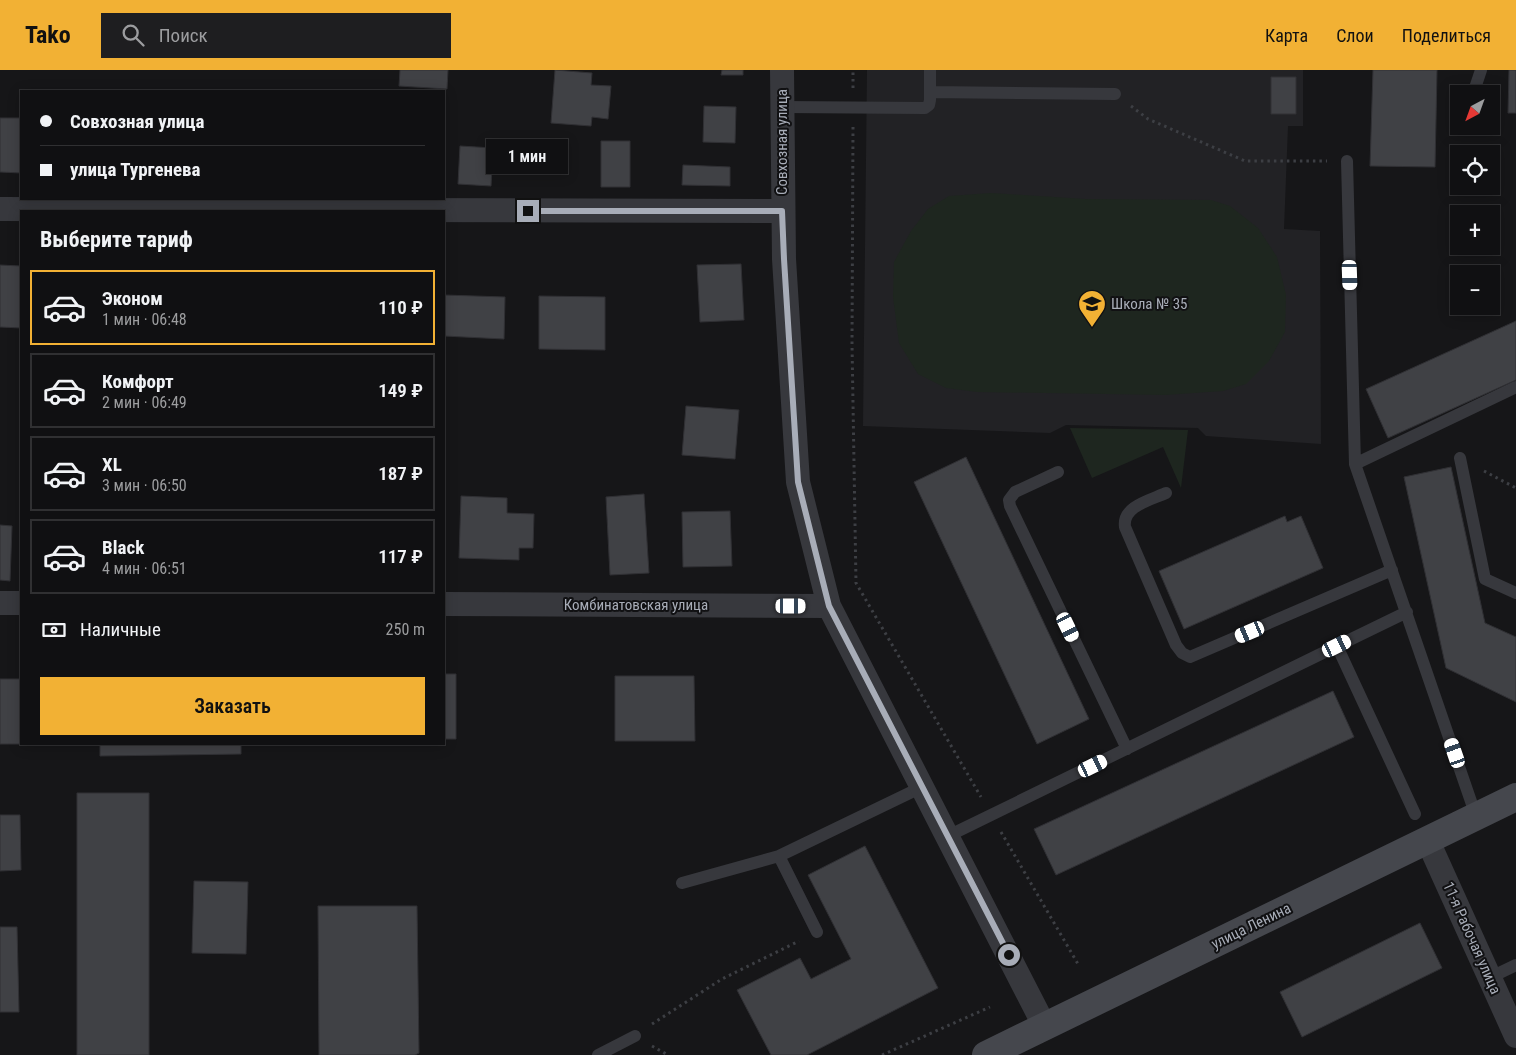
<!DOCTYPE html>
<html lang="ru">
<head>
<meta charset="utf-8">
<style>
  :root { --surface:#101012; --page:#1e1e20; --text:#f1f3f6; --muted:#9c9d9f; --line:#303032; --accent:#f2b134 }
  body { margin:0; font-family:"Roboto Condensed",sans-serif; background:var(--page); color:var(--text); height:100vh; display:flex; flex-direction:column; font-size:19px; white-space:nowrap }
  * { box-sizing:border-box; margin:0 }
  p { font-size:16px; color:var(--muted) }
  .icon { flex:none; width:28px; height:28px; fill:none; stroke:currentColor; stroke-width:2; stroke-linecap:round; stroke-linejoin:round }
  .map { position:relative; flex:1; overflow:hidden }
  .drawer { position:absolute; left:20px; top:140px; width:425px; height:535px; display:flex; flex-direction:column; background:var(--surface); border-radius:0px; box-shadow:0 2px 12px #0003,0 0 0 1px var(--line) }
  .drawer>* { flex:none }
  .hud { position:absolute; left:20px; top:20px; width:425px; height:110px; border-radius:0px; box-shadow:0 2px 12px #0003,0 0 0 1px var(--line); display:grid; align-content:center; height:110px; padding:0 20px; background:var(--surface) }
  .needle { width:32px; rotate:221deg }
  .controls { position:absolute; left:1450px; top:15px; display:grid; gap:10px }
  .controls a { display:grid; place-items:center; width:50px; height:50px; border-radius:0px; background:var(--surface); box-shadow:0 2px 12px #0003,0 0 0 1px var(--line); font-size:25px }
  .end { position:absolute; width:22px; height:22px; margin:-11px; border:6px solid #a8adb8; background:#111; box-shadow:0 0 0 2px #111 }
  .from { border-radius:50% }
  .bubble { position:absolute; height:35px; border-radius:0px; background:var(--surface); box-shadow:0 2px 12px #0003,0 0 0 1px var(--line); font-size:16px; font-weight:600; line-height:35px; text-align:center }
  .car { position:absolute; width:15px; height:30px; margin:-15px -8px; border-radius:6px; box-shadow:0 0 4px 1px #0007; background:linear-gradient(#fff 24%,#345 0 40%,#fff 0 76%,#345 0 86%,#fff 0) }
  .hud b { display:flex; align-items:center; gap:18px; height:48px; font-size:19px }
  .hud b+b { border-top:1px solid var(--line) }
  .hud i { width:12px; height:12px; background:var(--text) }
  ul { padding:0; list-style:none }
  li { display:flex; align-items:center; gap:15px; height:75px; margin:0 10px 8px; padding:0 10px; border:2px solid var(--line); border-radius:0px }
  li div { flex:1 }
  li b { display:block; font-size:19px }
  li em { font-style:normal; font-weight:600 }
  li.on { border-color:var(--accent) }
  li>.icon { width:45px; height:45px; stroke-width:1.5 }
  h2 { padding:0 20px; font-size:22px; line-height:60px }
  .pay { display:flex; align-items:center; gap:12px; height:55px; padding:0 20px; font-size:19px }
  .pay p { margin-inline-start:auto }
  .primary-button { display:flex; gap:10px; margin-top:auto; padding:10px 20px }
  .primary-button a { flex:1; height:58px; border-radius:0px; background:var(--accent); color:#111; font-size:20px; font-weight:600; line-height:58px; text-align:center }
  header { display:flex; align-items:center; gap:30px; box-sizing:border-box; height:70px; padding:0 25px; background:var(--accent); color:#111 }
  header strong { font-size:24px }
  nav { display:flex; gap:28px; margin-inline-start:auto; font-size:18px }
  .search { width:350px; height:45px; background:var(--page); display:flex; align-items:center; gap:12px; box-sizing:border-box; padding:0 18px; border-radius:0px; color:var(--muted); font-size:19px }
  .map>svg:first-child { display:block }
</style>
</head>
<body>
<header>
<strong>Tako</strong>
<div class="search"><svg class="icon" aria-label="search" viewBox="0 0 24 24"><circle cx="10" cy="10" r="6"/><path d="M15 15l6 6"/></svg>Поиск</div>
<nav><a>Карта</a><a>Слои</a><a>Поделиться</a></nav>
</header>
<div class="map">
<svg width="1516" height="985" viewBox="0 0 1516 985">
  <rect width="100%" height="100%" fill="#161618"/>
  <!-- built -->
  <path fill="#222225" d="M867 0H1303V56H1288L1284 159 1320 161 1321 374 1206 366 1198 358 1066 355 1050 363 863 356Z"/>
  <!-- green -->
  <path fill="#1e261f" d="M991 123 1085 129 1211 130 1230 136 1258 158 1277 187 1286 225 1285 262 1269 291 1246 314 1223 321 1165 325 977 322 946 318 918 304 899 273 893 227 894 192 911 161 928 139 949 126Z
    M1070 358 1188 360 1181 418 1163 377 1092 408Z"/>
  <!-- building -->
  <path fill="#404145" stroke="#303034" d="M400 0H448L447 19 399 16Z
    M555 0 592 3 591 15 611 16 608 49 592 47 591 56 551 53Z
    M722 0H743V5H721Z
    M1373 0H1437L1435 97 1370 96Z
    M1509 0H1516V43H1508Z
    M1271 7H1296V44H1271Z
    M704 36 736 37 735 73 703 72Z
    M0 48H21V103L0 102Z
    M601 71H630V117H601Z
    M460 76 493 78 491 116 458 114Z
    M683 95 730 97V116L682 115Z
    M741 194 744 250 700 252 697 195Z
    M0 195 21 196V258L0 257Z
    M444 225 505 227 504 269 444 266Z
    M539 226 605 227V280L539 279Z
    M1516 251V310L1388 368 1366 319Z
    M686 336 739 340 735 389 682 385Z
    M966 387 1089 649 1037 674 914 412Z
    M1451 397 1485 553 1516 567V632L1446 598 1404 407Z
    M644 424 649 503 610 505 606 427Z
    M461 426 507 428V443L534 444 533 478H519V490L459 488Z
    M730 441 732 496 683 497 682 442Z
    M1285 446 1287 452 1301 446 1323 498 1184 559 1159 501Z
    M0 455 12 456 10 511 0 510Z
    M444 604H456V669H444Z
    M615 606H694L695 671H615Z
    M0 609H21V674H0Z
    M1333 621 1354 667 1056 805 1034 759Z
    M100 674H241V684L100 686Z
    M77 723H149V985H77Z
    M0 745H20L21 800 0 801Z
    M865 776 938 918 807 985H771L737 920 800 888 811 909 851 889 808 805Z
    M194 811 248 812 246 884 192 883Z
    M318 836H417L419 983 415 985H319Z
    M1420 853 1442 898 1302 967 1280 922Z
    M0 857H17L19 942H0Z"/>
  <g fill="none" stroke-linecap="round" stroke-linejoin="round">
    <!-- path -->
    <path stroke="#3d3f44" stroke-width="3" stroke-dasharray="2.5 4" stroke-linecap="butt" d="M853 18V0
      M1131 36 1148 49 1245 91H1327
      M853 57 852 273 856 513 981 727
      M1484 401 1516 418
      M1001 762 1078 894
      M652 954 722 909 799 871
      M652 976 668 985
      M882 985 990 937"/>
    <!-- lane -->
    <path stroke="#37383d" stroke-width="12" d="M930 22 1115 24
      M1473 24 1481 0
      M782 37 925 38 929 35 930 30V0
      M1347 91 1355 394 1516 317
      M1460 388 1485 509 1516 523
      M1355 394 1476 746
      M1058 402 1015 422 1009 430 1010 436 1127 679
      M1166 423C1151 430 1122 436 1125 457L1176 575 1182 583 1190 587 1392 500
      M1337 576 1407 542
      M948 766 1337 576 1415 744
      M682 813 779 786
      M817 862 779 786 922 717
      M1489 908 1516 895
      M598 985 635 966"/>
    <!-- street -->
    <path stroke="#37383d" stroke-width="24" d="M782 0 784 189 798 412 829 536 1045 957
      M0 139 783 141
      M0 533H21
      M444 534 829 536
      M1427 769 1516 966"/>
    <!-- secondary -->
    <path stroke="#45474d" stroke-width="28" d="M986 985 1516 727"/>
  </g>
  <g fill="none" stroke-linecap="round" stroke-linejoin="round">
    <!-- route -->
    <path stroke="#a8adb8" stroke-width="6" d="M528 141H782L784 189 798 412 829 536 1009 885"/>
  </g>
  <!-- icons -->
  <defs>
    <symbol id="school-pin" viewBox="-11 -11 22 30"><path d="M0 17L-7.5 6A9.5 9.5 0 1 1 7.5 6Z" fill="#f2b134" stroke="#111113"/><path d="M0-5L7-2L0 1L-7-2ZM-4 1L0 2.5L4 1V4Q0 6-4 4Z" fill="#111"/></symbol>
  </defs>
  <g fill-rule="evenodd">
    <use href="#school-pin" x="1076" y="218" width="32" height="43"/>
  </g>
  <g text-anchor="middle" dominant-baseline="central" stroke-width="4" stroke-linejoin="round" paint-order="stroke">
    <!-- street labels -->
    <g font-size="15" fill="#a8adb8" stroke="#111113">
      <text transform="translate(782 72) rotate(-90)">Совхозная улица</text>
      <text x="636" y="535">Комбинатовская улица</text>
      <text transform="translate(1251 856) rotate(-26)">улица Ленина</text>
      <text transform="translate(1472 868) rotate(66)">11-я Рабочая улица</text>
    </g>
    <!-- poi labels -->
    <g font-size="15" fill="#a8adb8" stroke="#111113" text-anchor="start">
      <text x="1111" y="234">Школа № 35</text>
    </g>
  </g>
</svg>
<div class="controls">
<a><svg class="needle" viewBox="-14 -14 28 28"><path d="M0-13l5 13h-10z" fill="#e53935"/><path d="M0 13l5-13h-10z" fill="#9c9d9f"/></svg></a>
<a><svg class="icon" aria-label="locate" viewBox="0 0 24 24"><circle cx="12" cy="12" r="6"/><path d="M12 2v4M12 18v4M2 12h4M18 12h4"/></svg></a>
<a>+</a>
<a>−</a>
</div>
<i class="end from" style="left:1009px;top:885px"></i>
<i class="end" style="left:528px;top:141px"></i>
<div class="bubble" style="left:486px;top:69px;width:82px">1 мин</div>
<i class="car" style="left:1350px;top:205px;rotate:178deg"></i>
<i class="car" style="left:791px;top:536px;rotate:90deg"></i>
<i class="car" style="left:1068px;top:557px;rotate:154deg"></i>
<i class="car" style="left:1250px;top:562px;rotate:247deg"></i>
<i class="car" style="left:1337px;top:576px;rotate:64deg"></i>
<i class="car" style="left:1455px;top:683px;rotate:341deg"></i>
<i class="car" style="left:1093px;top:696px;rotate:64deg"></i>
<div class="hud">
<b><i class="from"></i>Совхозная улица</b>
<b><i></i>улица Тургенева</b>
</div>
<section class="drawer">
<h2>Выберите тариф</h2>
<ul>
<li class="on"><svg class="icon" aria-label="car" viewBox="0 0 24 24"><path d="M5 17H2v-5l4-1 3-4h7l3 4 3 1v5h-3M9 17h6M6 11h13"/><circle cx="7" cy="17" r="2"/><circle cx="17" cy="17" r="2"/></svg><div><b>Эконом</b><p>1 мин · 06:48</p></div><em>110 ₽</em></li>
<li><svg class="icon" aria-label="car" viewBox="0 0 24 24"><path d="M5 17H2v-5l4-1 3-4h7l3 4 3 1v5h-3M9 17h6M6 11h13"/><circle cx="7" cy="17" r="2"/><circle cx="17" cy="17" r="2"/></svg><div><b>Комфорт</b><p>2 мин · 06:49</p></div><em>149 ₽</em></li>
<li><svg class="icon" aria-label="car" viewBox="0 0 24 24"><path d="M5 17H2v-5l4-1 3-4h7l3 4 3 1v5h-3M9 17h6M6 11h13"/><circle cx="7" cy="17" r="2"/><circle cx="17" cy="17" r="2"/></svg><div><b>XL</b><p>3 мин · 06:50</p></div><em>187 ₽</em></li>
<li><svg class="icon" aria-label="car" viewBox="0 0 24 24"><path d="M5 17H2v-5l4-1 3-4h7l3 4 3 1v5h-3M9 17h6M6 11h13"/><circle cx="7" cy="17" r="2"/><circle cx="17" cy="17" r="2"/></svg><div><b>Black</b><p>4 мин · 06:51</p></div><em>117 ₽</em></li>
</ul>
<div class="pay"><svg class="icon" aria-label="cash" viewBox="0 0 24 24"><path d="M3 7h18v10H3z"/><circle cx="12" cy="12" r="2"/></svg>Наличные<p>250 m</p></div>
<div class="primary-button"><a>Заказать</a></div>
</section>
</div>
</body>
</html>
